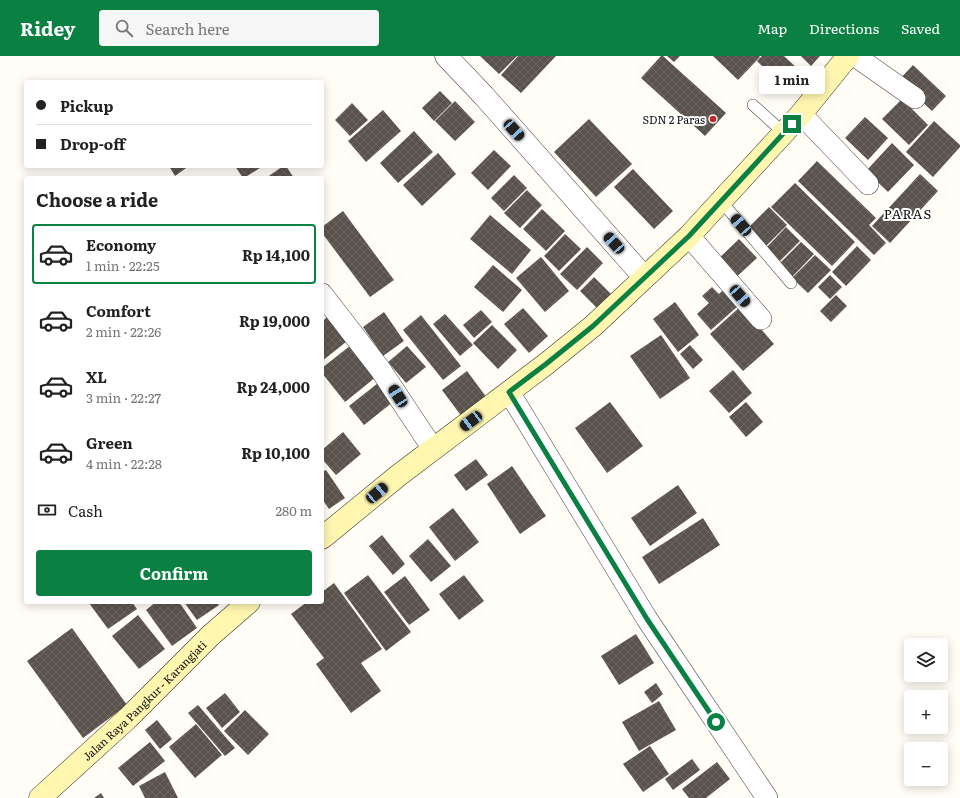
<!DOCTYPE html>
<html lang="en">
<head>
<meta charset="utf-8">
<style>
  :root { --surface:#fff; --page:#f6f6f6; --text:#222; --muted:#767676; --line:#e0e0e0; --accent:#0b8043 }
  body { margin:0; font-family:Literata,serif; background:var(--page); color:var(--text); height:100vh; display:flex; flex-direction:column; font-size:15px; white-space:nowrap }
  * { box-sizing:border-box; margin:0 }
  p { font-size:13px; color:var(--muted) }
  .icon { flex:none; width:22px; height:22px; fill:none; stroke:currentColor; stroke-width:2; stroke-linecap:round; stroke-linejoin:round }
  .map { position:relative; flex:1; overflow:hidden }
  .panel { position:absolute; left:24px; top:120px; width:300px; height:428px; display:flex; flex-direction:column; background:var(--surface); border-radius:4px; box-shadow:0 2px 10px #0003 }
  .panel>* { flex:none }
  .top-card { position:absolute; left:24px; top:24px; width:300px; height:88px; border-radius:4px; box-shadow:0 2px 10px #0003; display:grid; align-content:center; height:88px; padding:0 12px; background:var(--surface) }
  .tools { position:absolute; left:904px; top:582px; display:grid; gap:8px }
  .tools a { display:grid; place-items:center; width:44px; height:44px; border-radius:4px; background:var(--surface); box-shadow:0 2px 10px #0003; font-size:20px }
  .end { position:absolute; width:18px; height:18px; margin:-9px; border:5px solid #0b8043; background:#fff; box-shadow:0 0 0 2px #fff }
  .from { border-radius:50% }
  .bubble { position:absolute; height:28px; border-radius:4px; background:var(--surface); box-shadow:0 2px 10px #0003; font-size:13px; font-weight:700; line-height:28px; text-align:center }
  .car { position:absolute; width:12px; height:24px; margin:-12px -6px; border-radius:5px; box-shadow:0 0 3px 1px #0007; background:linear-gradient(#222 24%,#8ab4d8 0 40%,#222 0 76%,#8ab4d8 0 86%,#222 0) }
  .top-card b { display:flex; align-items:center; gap:14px; height:38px; font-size:15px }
  .top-card b+b { border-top:1px solid var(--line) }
  .top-card i { width:10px; height:10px; background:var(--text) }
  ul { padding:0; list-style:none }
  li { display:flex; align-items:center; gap:12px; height:60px; margin:0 8px 6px; padding:0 4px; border:2px solid transparent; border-radius:4px }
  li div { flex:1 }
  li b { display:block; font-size:15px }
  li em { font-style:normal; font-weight:700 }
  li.selected { border-color:var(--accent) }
  li>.icon { width:36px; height:36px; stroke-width:1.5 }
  h2 { padding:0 12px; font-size:18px; line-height:48px }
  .pay { display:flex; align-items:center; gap:10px; height:44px; padding:0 12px; font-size:15px }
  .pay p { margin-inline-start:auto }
  .action { display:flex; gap:8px; margin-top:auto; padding:8px 12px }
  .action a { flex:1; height:46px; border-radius:4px; background:var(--accent); color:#fff; font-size:16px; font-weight:700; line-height:46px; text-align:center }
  header { display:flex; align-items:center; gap:24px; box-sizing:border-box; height:56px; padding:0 20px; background:var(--accent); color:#fff }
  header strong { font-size:19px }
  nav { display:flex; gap:22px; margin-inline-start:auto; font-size:14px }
  .search { width:280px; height:36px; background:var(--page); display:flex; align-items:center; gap:10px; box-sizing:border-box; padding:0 14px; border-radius:4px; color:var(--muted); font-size:15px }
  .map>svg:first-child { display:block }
</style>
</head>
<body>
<header>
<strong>Ridey</strong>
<div class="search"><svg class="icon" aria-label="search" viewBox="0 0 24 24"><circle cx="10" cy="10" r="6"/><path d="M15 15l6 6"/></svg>Search here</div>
<nav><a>Map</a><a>Directions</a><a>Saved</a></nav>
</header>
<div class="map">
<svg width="960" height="742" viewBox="0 0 960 742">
  <defs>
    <pattern id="building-cross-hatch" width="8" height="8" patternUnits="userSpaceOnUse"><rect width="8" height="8" fill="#5a524d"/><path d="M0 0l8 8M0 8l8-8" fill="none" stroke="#6d6662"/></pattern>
  </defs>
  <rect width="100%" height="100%" fill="#fffdf5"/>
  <!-- building -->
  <path fill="url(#building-cross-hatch)" d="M480 0H517L499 18Z
    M518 0H556L521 37 501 19Z
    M661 0H663L726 57 705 80 641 22Z
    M667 0H680L674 6Z
    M713 0H759L760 1 738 24Z
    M762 0H784L797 12 781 29 757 5Z
    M801 0H820L811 10Z
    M913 9 946 40 932 55 899 24Z
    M440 35 452 47 434 65 422 52Z
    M902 43 928 69 909 89 882 63Z
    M455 45 475 66 455 85 435 65Z
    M352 47 368 64 350 80 335 64Z
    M383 54 401 75 366 106 348 85Z
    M865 61 888 82 868 104 845 82Z
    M589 63 632 108 596 141 554 96Z
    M934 65 960 89V91L933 121 906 96Z
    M414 75 433 96 398 127 380 107Z
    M892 87 914 109 888 136 866 115Z
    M494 94 511 110 488 134 471 117Z
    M438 97 456 118 422 150 403 129Z
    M817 105 876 162 869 169 886 187 874 199 798 125Z
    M169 110H189L175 120Z
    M235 110H263L244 122H243Z
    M283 110H286L294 122H266Z
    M633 113 673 155 654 173 614 131Z
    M920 118 938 135 890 187 872 170Z
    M514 119 527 132 504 155 491 142Z
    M795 127 855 186 832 210 771 151Z
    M527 134 542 149 520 172 504 157Z
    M769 151 787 169 765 191 747 173Z
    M542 153 565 175 546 195 523 173Z
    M343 155 394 224 370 241 322 177V171Z
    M490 159 531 194 512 218 470 183Z
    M786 171 800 185 779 206 765 193Z
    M565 178 581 193 559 215 544 200Z
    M739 183 757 202 732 225 714 207Z
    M801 186 814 198 792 221 779 208Z
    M857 190 871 204 846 230 832 216Z
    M587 191 603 207 577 234 560 218Z
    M815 199 831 214 808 237 792 222Z
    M541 201 569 235 545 256 516 222Z
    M493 209 522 234 503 256 474 231Z
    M830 219 842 231 830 243 818 231Z
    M594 221 616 243 602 257 580 235Z
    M712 231 719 238 724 233 739 249 711 274 697 258 709 247 702 240Z
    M836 239 847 250 831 266 820 255Z
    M675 246 699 279 678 296 653 263Z
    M741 250 774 288 743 315 710 278Z
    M523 252 548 280 529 297 504 268Z
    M481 254 492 266 474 282 463 269Z
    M384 256 404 285 383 300 363 271Z
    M445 258 473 289 460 300 433 268Z
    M421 259 461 310 443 324 403 274Z
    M327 261 346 286 322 305V266Z
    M492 269 517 294 498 313 473 287Z
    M661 279 690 322 660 343 630 300Z
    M351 289 376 321 345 346 322 317V312Z
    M690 289 703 304 693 313 680 298Z
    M407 290 426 311 406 327 388 306Z
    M733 314 752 337 729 357 709 335Z
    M467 315 487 342 462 361 442 334Z
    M378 327 393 346 364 369 349 350Z
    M610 346 643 390 607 417 575 372Z
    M746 346 763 366 746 381 729 361Z
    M343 376 361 398 336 419 322 403V394Z
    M476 403 488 419 466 435 454 419Z
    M512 410 546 460 520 478 487 428Z
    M326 414 345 442 329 453 322 443V416Z
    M678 429 697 457 650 490 631 462Z
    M453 452 479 486 455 505 429 471Z
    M703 462 720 489 659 528 642 501Z
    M382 479 405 508 393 519 369 490Z
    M428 483 451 510 431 526 409 500Z
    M368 519 411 576 386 595 344 537Z
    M464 519 484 545 459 564 439 538Z
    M405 520 430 554 409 569 384 536Z
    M334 527 382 593 361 607 381 635 351 657 316 608 324 602 291 558 307 546H322V536Z
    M90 546H132L137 553 108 573 89 547Z
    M156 546H179L197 572 172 590 146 554Z
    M184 546H216L219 549 197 564Z
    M138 559 165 593 139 613 112 580Z
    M72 572 127 649 83 682 27 605Z
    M636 578 654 607 619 629 601 600Z
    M656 627 663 638 652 647 644 636Z
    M225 637 240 656 222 672 206 652Z
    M659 645 676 674 639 695 622 666Z
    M198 649 235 692 225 700 188 657Z
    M245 654 269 678 248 699 224 675Z
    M157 664 172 683 160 693 145 674Z
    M196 668 222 699 195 722 169 691Z
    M150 686 165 705 133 730 118 712Z
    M650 690 669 718 643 736 623 708Z
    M692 703 700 714 673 734 665 723Z
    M717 706 730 723 706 742H689L682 733Z
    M165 716 178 742H145L139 730Z
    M101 737 104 742H94Z"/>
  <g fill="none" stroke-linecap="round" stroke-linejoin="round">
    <defs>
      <path id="service" d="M753 49 784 77
        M721 145 791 227"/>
      <path id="minor" d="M855 0 915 42
        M801 58 868 128
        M689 180 761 263
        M322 238 380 313 433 393
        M509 336 647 563 767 742"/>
      <path id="tertiary" d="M446 0 484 40 644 221"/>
      <g id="secondary">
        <path d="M322 482 399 419 546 308 593 270 689 180 801 58 848 0"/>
        <path id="s1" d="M40 742 128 662 211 579 249 546"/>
      </g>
    </defs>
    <!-- service casing -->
    <use href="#service" stroke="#444" stroke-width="12"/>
    <!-- minor casing -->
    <use href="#minor" stroke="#444" stroke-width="22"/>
    <!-- tertiary casing -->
    <use href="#tertiary" stroke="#444" stroke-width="23"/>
    <!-- secondary casing -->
    <use href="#secondary" stroke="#333" stroke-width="23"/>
    <!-- service -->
    <use href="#service" stroke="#fff" stroke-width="11"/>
    <!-- minor -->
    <use href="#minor" stroke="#fff" stroke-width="21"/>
    <!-- tertiary -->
    <use href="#tertiary" stroke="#fff" stroke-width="22"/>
    <!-- secondary -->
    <use href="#secondary" stroke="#fff6b0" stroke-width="22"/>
  </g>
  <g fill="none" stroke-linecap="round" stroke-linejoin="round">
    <!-- route -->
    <path stroke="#0b8043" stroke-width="5" d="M716 666 647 563 509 336 546 308 593 270 689 180 792 68"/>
  </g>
  <!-- markers -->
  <circle fill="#c4262e" stroke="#fff" stroke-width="1.5" cx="713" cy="63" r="4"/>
  <g text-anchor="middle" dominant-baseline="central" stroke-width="4" stroke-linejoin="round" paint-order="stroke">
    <!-- poi labels -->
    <g font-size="11" fill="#111" stroke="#fff" text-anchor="end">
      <text x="705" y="63">SDN 2 Paras</text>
    </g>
    <!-- street labels -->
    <g font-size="11" fill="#111" stroke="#fff">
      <text stroke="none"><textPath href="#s1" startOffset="143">Jalan Raya Pangkur - Karangjati</textPath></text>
    </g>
    <!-- quarter labels -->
    <g font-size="13" letter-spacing="1" fill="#111" stroke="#fff">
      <text x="908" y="157">PARAS</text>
    </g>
  </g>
</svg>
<div class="tools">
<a><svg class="icon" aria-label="layers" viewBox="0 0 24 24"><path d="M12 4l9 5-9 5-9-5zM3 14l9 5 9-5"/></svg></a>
<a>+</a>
<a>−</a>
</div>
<i class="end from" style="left:716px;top:666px"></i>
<i class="end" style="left:792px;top:68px"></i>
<div class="bubble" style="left:759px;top:10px;width:66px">1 min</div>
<i class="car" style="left:514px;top:74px;rotate:138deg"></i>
<i class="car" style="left:741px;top:169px;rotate:319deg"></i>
<i class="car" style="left:614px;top:187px;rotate:318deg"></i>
<i class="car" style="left:740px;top:240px;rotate:139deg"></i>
<i class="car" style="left:398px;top:340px;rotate:327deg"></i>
<i class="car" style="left:471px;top:365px;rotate:233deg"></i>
<i class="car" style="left:377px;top:437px;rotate:50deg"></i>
<div class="top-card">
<b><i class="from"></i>Pickup</b>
<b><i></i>Drop-off</b>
</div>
<section class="panel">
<h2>Choose a ride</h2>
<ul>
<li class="selected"><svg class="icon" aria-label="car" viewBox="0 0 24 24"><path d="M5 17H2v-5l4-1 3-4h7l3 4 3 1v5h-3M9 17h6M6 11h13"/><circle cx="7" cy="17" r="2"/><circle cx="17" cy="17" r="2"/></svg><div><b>Economy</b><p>1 min · 22:25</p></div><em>Rp 14,100</em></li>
<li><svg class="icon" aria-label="car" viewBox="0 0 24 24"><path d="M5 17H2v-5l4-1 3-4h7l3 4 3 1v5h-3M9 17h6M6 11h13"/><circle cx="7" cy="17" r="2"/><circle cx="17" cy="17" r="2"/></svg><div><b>Comfort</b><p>2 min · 22:26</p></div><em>Rp 19,000</em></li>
<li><svg class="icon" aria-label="car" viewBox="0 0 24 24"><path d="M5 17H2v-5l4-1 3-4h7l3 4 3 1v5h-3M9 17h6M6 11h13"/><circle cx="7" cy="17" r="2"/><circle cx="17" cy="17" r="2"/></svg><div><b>XL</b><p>3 min · 22:27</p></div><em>Rp 24,000</em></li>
<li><svg class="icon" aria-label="car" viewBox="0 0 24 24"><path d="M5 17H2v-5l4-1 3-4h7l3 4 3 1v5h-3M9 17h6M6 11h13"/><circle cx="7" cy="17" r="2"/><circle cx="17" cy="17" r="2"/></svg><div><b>Green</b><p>4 min · 22:28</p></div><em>Rp 10,100</em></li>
</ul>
<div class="pay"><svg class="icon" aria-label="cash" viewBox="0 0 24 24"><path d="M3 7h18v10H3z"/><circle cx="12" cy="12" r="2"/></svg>Cash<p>280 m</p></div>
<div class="action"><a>Confirm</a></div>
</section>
</div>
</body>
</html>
